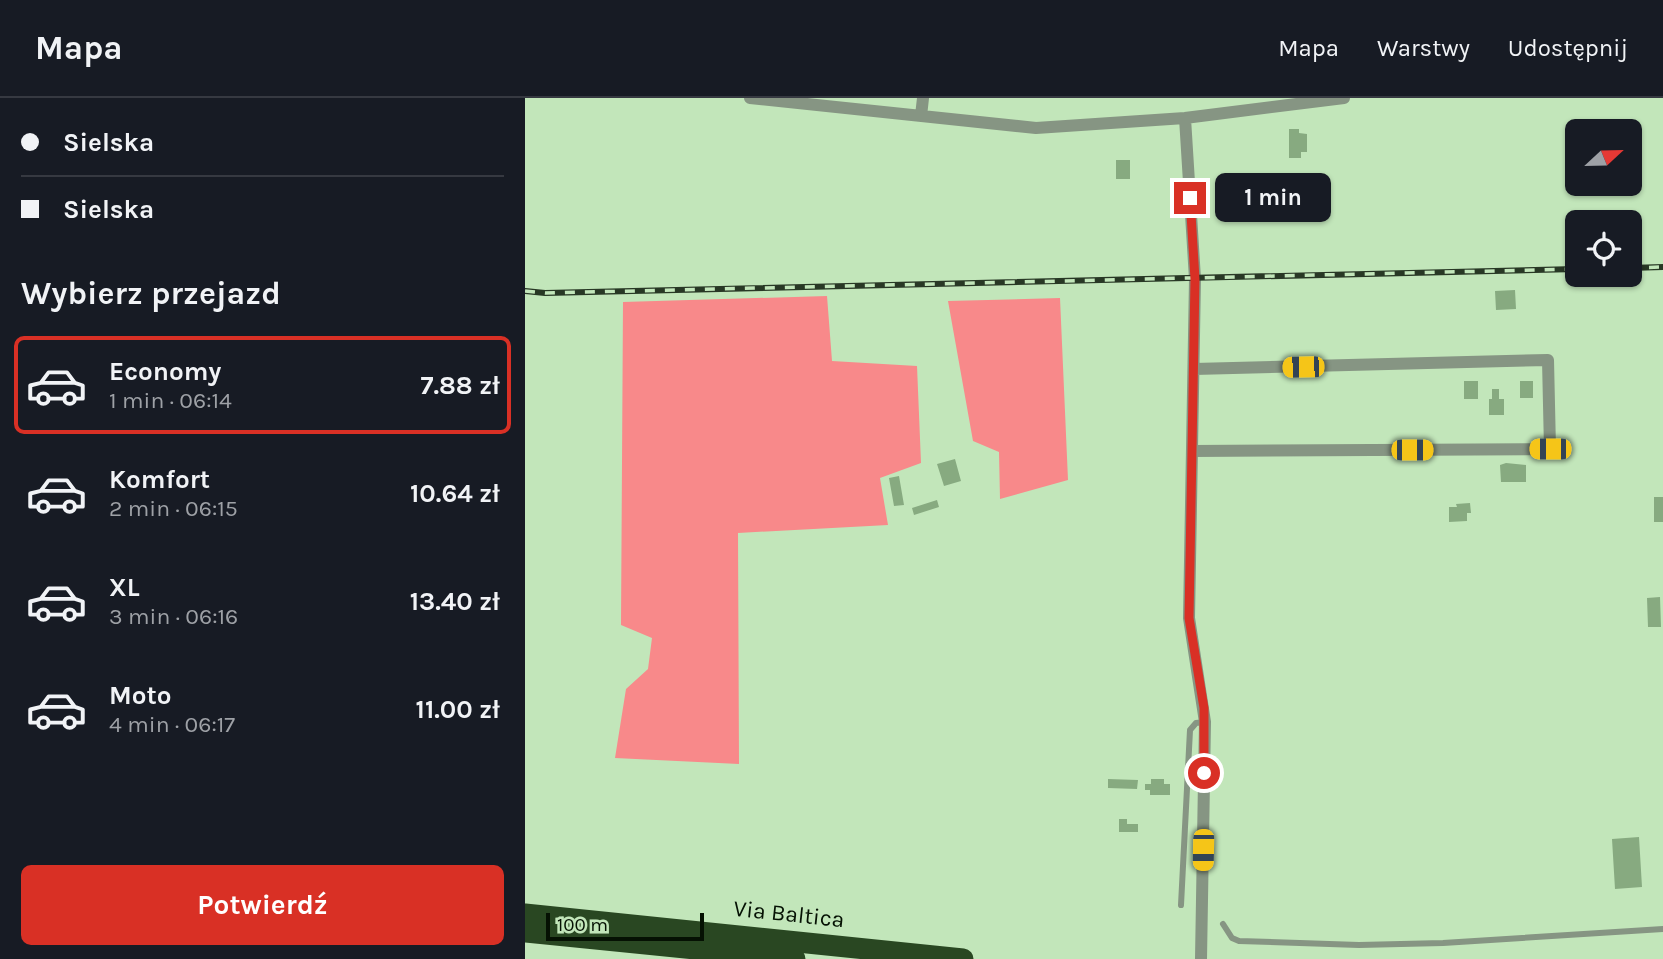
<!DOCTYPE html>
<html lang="pl">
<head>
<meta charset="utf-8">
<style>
  :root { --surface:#171b24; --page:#20242c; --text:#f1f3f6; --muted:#9ea1a6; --line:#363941; --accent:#d93025 }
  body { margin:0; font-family:Karla,sans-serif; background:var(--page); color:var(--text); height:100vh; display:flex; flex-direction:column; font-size:26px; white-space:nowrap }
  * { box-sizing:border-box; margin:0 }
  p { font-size:23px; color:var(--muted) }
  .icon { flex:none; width:38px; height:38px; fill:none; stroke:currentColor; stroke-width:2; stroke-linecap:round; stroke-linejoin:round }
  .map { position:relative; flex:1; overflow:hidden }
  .drawer { display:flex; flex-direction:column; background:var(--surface); width:525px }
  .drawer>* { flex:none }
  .hud { display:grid; align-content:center; height:154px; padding:0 21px; background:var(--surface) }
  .needle { width:46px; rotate:68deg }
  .tools { position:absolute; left:1040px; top:21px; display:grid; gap:14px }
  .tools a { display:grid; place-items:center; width:77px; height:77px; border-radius:10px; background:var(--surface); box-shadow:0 2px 5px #0004; font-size:35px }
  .scale { position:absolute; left:21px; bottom:18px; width:158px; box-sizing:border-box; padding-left:7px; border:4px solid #051103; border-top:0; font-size:19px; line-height:24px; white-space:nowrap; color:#051103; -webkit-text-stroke:5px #c2e6ba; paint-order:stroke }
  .end { position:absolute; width:32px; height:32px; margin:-16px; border:9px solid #d93025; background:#fff; box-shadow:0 0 0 4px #fff }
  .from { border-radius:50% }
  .bubble { position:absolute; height:49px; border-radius:10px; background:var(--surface); box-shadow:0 2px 5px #0004; font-size:23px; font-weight:700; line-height:49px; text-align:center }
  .car { position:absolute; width:21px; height:42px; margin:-21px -10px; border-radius:9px; box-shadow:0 0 5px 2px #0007; background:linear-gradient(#f5c518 24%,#345 0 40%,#f5c518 0 76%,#345 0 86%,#f5c518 0) }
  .hud b { display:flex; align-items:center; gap:24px; height:66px; font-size:26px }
  .hud b+b { border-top:2px solid var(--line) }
  .hud i { width:18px; height:18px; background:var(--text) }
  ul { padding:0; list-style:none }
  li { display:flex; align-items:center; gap:21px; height:98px; margin:0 14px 10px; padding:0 7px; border:4px solid transparent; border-radius:10px }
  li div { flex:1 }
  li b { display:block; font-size:26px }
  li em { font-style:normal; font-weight:700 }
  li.current { border-color:var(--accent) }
  li>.icon { width:63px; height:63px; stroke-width:1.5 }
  h2 { padding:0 21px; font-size:32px; line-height:84px }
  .button { display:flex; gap:14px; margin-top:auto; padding:14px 21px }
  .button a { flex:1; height:80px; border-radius:10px; background:var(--accent); color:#fff; font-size:28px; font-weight:700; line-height:80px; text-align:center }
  header { display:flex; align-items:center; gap:42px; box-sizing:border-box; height:98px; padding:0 35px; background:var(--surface); border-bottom:2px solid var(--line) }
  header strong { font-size:33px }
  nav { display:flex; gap:38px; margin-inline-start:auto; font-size:24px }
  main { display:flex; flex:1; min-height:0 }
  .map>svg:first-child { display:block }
</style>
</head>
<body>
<header>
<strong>Mapa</strong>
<nav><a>Mapa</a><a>Warstwy</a><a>Udostępnij</a></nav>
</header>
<main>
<section class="drawer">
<div class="hud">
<b><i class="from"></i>Sielska</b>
<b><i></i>Sielska</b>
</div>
<h2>Wybierz przejazd</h2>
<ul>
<li class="current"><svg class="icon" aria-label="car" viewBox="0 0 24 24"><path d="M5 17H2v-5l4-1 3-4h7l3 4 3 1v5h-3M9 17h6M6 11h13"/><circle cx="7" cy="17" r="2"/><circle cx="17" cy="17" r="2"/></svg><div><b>Economy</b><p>1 min · 06:14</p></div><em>7.88 zł</em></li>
<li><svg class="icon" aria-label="car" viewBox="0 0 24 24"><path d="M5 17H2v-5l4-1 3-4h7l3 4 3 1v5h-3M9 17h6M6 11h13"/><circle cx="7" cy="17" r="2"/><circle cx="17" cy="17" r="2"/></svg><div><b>Komfort</b><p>2 min · 06:15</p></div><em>10.64 zł</em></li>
<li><svg class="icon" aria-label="car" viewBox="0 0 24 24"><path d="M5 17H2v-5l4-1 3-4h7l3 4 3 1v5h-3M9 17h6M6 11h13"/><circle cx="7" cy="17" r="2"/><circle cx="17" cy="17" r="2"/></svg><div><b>XL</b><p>3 min · 06:16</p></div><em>13.40 zł</em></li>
<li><svg class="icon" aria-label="car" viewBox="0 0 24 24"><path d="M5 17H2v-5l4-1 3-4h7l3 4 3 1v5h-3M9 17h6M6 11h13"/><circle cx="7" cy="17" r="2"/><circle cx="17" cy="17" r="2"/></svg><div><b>Moto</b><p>4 min · 06:17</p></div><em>11.00 zł</em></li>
</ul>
<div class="button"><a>Potwierdź</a></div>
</section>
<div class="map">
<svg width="1138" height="861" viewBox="0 0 1138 861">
  <rect width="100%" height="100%" fill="#c2e6ba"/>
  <!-- green -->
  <path fill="#f8898a" d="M302 198 307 263 392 268 396 365 355 380 363 427 213 435 214 666 90 660 101 591 123 571 127 540 96 527 98 204Z
    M535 200 543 382 475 401 474 354 448 343 423 203Z"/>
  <!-- building -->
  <path fill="#87aa80" d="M764 31H774V35L782 36V54H776V60H764Z
    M591 62H605V81H591Z
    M990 192 991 211 971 212 970 193Z
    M939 283H953V301H939Z
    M995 283H1008V300H995Z
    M967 291H974V301H979V317H964V301H967Z
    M430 361 436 383 419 388 412 366Z
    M981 365 1001 367V384H976L975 367Z
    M374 378 379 407 369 408 364 380Z
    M1129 399H1138V424H1129Z
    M412 402 414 409 389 417 387 410Z
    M945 405 946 415H942V423L924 424V409H932L931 406Z
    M1135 499 1136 529H1123L1122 500Z
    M583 681 613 682 612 691 583 690Z
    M626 681H639V686H645V697H625V692H620V686H626Z
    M594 721H602V726H613V734H594Z
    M1114 739 1117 789 1090 791 1087 741Z"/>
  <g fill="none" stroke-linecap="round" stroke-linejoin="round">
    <!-- lane -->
    <path stroke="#869583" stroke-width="6" d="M656 807 665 632 671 625 680 624
      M698 826 707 840 714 843 834 847 918 845 1138 831"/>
    <!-- street -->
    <path stroke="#869583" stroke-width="12" d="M225 0 511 30 660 20 819 0
      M396 18 398 0
      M660 20 670 181 664 520 680 624 676 861
      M667 353 1025 351 1023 262 669 271"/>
    <!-- highway -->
    <path stroke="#294722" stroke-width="21" d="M0 816 438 861
      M0 834 270 861"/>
    <defs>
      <path id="rail" d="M1104 170 1138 169
        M0 193 20 195 1052 171"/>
    </defs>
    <!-- rail casing -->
    <use href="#rail" stroke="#283825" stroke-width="6"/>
    <!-- rail -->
    <use href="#rail" stroke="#c2e6ba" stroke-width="3.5" stroke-dasharray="10" stroke-linecap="butt"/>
  </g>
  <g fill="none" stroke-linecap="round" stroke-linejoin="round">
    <!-- route -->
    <path stroke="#d93025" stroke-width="9" d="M665 100 670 181 664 520 679 610V675"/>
  </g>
  <g text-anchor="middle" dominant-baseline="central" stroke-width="5" stroke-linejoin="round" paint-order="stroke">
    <!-- street labels -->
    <g font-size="23" fill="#051103" stroke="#c2e6ba">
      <text transform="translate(264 816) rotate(6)">Via Baltica</text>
    </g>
  </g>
</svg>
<div class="tools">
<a><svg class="needle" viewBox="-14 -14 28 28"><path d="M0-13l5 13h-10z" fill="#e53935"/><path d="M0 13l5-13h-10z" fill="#9ea1a6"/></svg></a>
<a><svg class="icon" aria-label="locate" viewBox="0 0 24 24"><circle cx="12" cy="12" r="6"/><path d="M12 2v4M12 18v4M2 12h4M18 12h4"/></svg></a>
</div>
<div class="scale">100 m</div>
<i class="end from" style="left:679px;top:675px"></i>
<i class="end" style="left:665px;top:100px"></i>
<div class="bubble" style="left:690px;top:75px;width:116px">1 min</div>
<i class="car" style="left:778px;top:269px;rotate:269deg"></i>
<i class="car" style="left:1025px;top:351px;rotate:270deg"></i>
<i class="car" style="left:887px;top:352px;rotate:90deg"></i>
<i class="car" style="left:678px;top:752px;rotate:181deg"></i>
</div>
</main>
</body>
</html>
